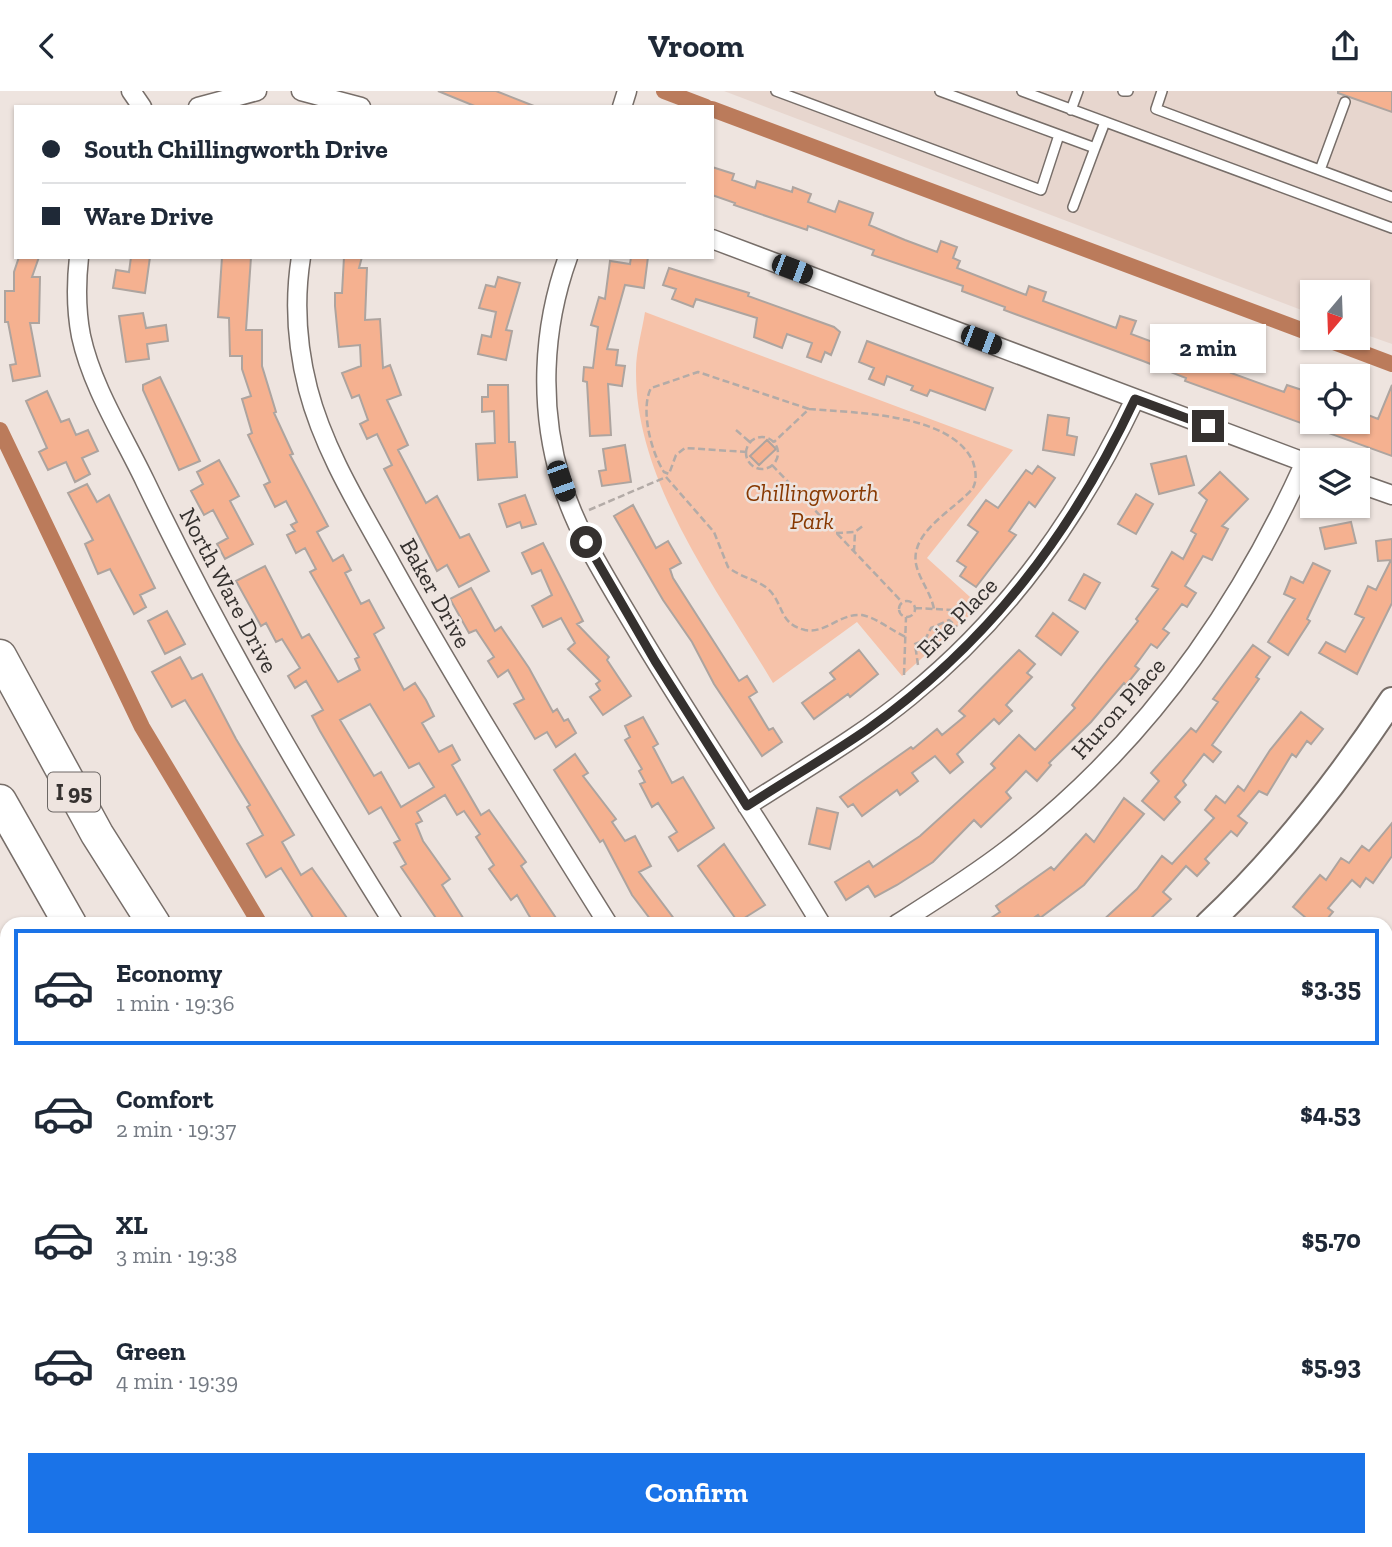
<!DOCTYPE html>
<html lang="en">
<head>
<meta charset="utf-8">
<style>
  :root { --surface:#fff; --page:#f6f6f7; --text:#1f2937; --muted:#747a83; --line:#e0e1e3; --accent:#1a73e8 }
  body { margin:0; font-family:"Zilla Slab",serif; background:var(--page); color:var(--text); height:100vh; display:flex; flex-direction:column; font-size:26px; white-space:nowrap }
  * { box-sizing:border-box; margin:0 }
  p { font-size:23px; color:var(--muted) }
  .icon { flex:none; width:38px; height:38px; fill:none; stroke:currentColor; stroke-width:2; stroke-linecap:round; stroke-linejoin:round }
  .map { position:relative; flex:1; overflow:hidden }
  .panel { position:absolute; left:0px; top:826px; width:1393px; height:630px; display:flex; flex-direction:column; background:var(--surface); border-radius:21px 21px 0 0; box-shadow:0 2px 5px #0004 }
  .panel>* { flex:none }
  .banner { position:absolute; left:14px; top:14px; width:700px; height:154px; border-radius:0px; box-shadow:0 2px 5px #0004; display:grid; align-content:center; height:154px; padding:0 28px; background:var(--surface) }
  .needle { width:46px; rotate:199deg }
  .fabs { position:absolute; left:1300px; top:189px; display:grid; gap:14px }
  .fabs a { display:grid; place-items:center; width:70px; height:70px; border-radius:0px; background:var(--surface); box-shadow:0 2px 5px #0004; font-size:35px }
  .end { position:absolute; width:32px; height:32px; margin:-16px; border:9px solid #35312f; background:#fff; box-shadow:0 0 0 4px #fff }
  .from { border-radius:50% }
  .bubble { position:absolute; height:49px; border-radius:0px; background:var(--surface); box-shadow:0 2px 5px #0004; font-size:23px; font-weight:700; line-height:49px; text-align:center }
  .car { position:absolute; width:21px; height:42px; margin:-21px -10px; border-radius:9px; box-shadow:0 0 5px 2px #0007; background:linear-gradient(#222 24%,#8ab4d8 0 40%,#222 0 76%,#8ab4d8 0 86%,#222 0) }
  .banner b { display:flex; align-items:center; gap:24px; height:66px; font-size:26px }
  .banner b+b { border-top:2px solid var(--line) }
  .banner i { width:18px; height:18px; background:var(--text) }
  ul { padding:12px 0 0; list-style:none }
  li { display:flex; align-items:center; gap:21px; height:116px; margin:0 14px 10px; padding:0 14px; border:4px solid transparent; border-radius:0px }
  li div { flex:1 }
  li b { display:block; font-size:26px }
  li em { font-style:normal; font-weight:700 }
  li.active { border-color:var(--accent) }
  li>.icon { width:63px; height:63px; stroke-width:1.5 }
  .button { display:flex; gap:14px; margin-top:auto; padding:14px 28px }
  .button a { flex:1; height:80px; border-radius:0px; background:var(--accent); color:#fff; font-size:28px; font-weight:700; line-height:80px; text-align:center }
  header { display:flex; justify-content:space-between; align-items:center; height:91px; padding:0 28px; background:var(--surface); font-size:32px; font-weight:700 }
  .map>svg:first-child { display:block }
</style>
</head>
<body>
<header><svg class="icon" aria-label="back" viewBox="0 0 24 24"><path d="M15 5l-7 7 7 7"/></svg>Vroom<svg class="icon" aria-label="share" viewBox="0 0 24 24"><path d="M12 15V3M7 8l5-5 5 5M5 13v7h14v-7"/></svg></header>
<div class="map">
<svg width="1392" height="1456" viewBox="0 0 1392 1456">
  <rect width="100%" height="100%" fill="#eee4df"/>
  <!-- built -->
  <path fill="#e7d6ce" d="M724 0H1392V253L1358 241V201H1312V223Z"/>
  <!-- green -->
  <path fill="#f6c2a9" d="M645 221 1013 359 927 467 980 515 902 585 857 531 773 592C718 499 635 392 636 279 636 260 642 240 645 221Z"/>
  <!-- water -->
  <path fill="#bb7b5b" stroke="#93654e" stroke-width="2" d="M0 1260 7 1265V1369L0 1373Z"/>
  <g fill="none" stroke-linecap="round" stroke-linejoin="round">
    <!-- canal -->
    <path stroke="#bb7b5b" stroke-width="16" d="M664 0 706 16
      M712 18 1312 243
      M1323 247 1392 273
      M0 339 142 636 260 833
      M644 1449 648 1456"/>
  </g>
  <!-- building -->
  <path fill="#f5b190" stroke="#ada49f" stroke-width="2" fill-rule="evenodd" d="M438 0H496L534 15 477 16Z
    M1338 0H1392V21L1338 2Z
    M712 76 734 83 732 89 755 97 757 90 792 101 793 96 811 103 808 111 835 121 839 110 873 122 869 134 905 149 937 161 941 150 957 156 953 167 960 170 957 177 1026 204 1029 195 1046 201 1043 210 1116 237 1120 225 1136 230 1131 243 1211 273 1212 269 1233 277 1231 282 1284 301 1287 294 1311 302 1308 312 1312 313V331H1358V320L1378 328 1392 294V365L1185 290 1186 287 1143 270 1004 219 1005 216 962 200 963 195 872 164 874 159 808 135 807 139 734 114 735 112 712 104Z
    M19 166H39L32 186H40L39 232H30L40 285 13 290 10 274 16 273 8 231H5V200H14V181Z
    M131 166H150L145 202 113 197 116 179 129 181Z
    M222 166H251L246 239H262V275L276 321 274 322 293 363 290 364 328 435 317 441 333 470 343 464 351 479 345 482 361 513 369 509 384 537 374 543 404 599 415 592 426 609 434 625 422 632 439 661 452 654 460 669 452 674 481 724 489 719 526 771 521 775 560 833H534L517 804 511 809 489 778 494 774 476 746 480 743 464 720 457 724 445 704 417 721 422 730 416 733 423 750 450 788 442 794 467 833H440L401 776 406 773 394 752 400 749 381 716 369 723 320 640 312 625 323 619 306 590 295 597 288 585 300 577 282 548 276 551 266 532 261 535 236 490 265 475 302 547 309 543 338 591 360 579 355 568 359 566 310 481 316 478 305 457 296 462 287 444 295 440 291 434 297 431 286 410 275 416 264 394 270 391 248 344 252 342 242 308 251 305 242 278V265H230L229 227 218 226ZM370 613 409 677 419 672 434 696 401 716 381 681 374 685 340 629Z
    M344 166H362L359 177H367L365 229 380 228 383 277 390 274 401 304 387 309 408 354 398 359 426 412 437 405 460 447 469 443 489 480 459 496 447 474 437 480 384 378 392 374 377 343 367 348 360 333 368 329 359 304 352 307 342 282 361 275 360 254 339 256 335 215V202H342Z
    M631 166H648L644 197 625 194 607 258 618 259 616 274 625 275 622 295 608 293 611 344 590 345 587 291 583 290 584 276 593 277 598 236 591 234 599 206 605 208 610 170 630 173Z
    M669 177 749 202 748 205 834 236 840 241 831 264 825 261 821 271 807 266 812 252 787 243 782 257 754 246 757 227 696 208 693 216 672 208 676 198 663 194Z
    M498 186 520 192 506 239 512 240 506 269 478 263 482 244 491 246 496 221 479 217 486 194 495 196Z
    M143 222 146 237 166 234 168 250 147 253 149 268 126 271 119 225Z
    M867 250 993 297 985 319 930 299 927 305 911 299 913 295 887 285 884 294 869 288 874 277 859 271Z
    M160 286 200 370 179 379 143 299V294Z
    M488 294H508L509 351H515L517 386 478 389 476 353 495 352 494 320 482 321V306H488Z
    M47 300 61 331 69 328 76 344 88 339 98 360 82 367 90 383 75 391 66 371 48 379 39 361 47 357 26 310Z
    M1048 324 1069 327 1067 344 1077 346 1074 364 1043 359Z
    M767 349 776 358 759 374 750 365Z
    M625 354 631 391 602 395 599 380 606 379 603 358Z
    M1186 365 1194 394 1159 403 1151 373Z
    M219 369 239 405 230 410 253 453 225 468 217 453 228 447 213 419 204 424 191 400 203 393 197 381Z
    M1038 375 1055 387 1035 416 1029 411 1009 440 1016 444 976 496 960 485 966 476 957 470 978 441 968 434 986 409 998 417 1026 379 1032 383Z
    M1220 381 1248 408 1222 435 1228 438 1212 469 1203 465 1185 495 1196 502 1187 516 1182 513 1163 538 1169 542 1157 557 1151 553 1135 575 1139 578 1126 594 1124 592 1091 631 1049 672 1051 674 1037 690 1026 680 1006 701 1011 707 981 736 974 729 933 771 897 794 875 806 868 795 846 809 835 791 869 770 873 776 920 745 995 677 991 673 1019 644 1035 659 1075 617 1072 614 1138 530 1136 528 1158 498 1152 495 1172 461 1183 468 1196 443 1191 440 1207 409 1199 402Z
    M87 393 97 411 109 404 155 497 140 504 146 516 134 523 110 478 98 483 85 453 93 449 68 402Z
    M1136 403 1153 413 1136 443 1118 433Z
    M525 404 536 433 522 437 520 431 507 436 499 413Z
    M633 414 656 457 668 450 681 472 670 478 673 487 739 590 747 585 757 601 749 606 769 639 773 637 782 651 762 665 714 593 692 551 663 509 614 425Z
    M1351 431 1356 452 1325 458 1320 437Z
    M1392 448V512L1357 583 1319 562 1326 551 1345 561 1364 527 1355 523 1368 495 1376 499 1391 469 1378 470 1376 450Z
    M543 452 583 530 577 533 609 566 607 569 631 605 603 624 590 606 600 599 596 593 600 590 568 558 575 552 561 527 543 536 532 515 552 504 541 479 532 483 522 462Z
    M1313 472 1330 480 1307 528 1310 530 1288 564 1268 551 1295 508 1284 503 1291 486 1303 492Z
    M1084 483 1100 492 1085 518 1069 509Z
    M471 497 495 540 501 536 529 577 553 621 557 618 564 630 568 628 576 642 556 656 547 641 535 648 514 613 524 608 508 579 498 586 488 570 494 566 476 539 469 542 450 508Z
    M167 520 185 553 165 563 148 530Z
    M1053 522 1078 541 1061 564 1036 545Z
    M1253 554 1270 566 1256 586 1259 588 1212 654 1221 661 1213 671 1204 663 1183 690 1186 694 1175 706 1180 711 1164 729 1142 710 1159 690 1151 682 1191 637 1196 641 1218 611 1213 608Z
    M859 559 878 583 850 606 848 603 814 628 802 612 835 588 830 582Z
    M1019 559 1035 573 1027 582 1032 586 1006 614 1012 620 999 633 994 628 957 663 963 671 950 682 935 665 912 682 918 690 900 704 897 699 862 725 853 713 848 716 840 706 911 656 913 658 937 638 942 644 965 625 959 620Z
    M180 566 192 588 202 583 236 648 294 744 282 751 301 784 312 777 347 827 339 833H317L281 777 266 786 247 753 263 744 247 716 250 714 185 609 172 616 152 581Z
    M1301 621 1323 638 1311 653 1307 650 1296 666 1292 663 1267 704 1259 700 1241 722 1238 725 1247 732 1237 745 1231 740 1205 768 1209 772 1197 785 1186 775 1163 801 1171 808 1145 833H1099L1137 798 1162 765 1172 773 1214 727 1205 719 1216 705 1225 712 1238 695 1244 700 1270 659Z
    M643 626 658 653 653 656 672 692 683 686 714 737 678 760 669 746 677 741 658 712 652 716 640 693 645 691 639 680 642 678 625 649 630 646 625 635Z
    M575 663 588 682 583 685 616 728 612 731 625 750 635 745 651 775 639 781 678 833H654L632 804 603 749 600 751 554 679Z
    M1124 707 1144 723 1084 794 1040 827 1038 824 1025 833H982L1000 821 996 815 1051 776 1054 779 1086 743 1094 751Z
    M817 717 838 722 830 758 809 753Z
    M1392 732V765L1373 792 1366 787 1360 796 1352 789 1328 817 1333 821 1323 833H1313L1293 816 1320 784 1326 789 1341 767 1349 772 1362 755 1369 760Z
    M724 753 765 814 738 831 698 775Z"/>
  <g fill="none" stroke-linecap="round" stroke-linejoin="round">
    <defs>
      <path id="lane" d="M776 0 1041 99 1059 44
        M940 0 1095 57 1073 116
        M1022 0 1392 137
        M1123 0H1128
        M1162 0 1156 18 1392 106
        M1071 19 1078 0
        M1095 57 1105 31
        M1320 79 1345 11
        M0 885V886
        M0 953 7 949
        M91 1456 100 1449
        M821 1456 832 1449
        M871 1456 873 1449"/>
      <path id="street" d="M131 0 142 16
        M301 0 361 16
        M198 16 257 0
        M622 16 627 0
        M712 148 1312 374
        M79 166C76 193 76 219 81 245 92 296 123 344 145 390 218 543 304 690 394 833
        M301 166C294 210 297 255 308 298 324 360 361 419 392 475 460 597 534 715 608 833
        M568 166C542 238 539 317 561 390 577 443 608 490 635 536 695 637 761 733 821 833
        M1358 392 1392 404
        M747 715C802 679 859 647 910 605 1010 524 1080 423 1135 308
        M897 833C935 809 972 786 1007 759 1140 658 1237 522 1305 371
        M1386 922 1392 916
        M1386 1168 1392 1163
        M1386 1394 1392 1404
        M1207 1449 1211 1456"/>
      <path id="secondary" d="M1208 833C1279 766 1338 691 1392 609
        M277 1456 289 1449"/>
      <path id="highway" d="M0 565 97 743 154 833
        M0 710 70 833
        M453 1449 457 1456
        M541 1449 545 1456"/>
    </defs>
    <!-- lane casing -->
    <use href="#lane" stroke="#776e69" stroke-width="12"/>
    <!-- street casing -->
    <use href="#street" stroke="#776e69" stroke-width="21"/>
    <!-- secondary casing -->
    <use href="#secondary" stroke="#776e69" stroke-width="28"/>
    <!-- highway casing -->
    <use href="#highway" stroke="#776e69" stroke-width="35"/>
    <!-- path -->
    <path stroke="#b3aba7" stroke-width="2.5" stroke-dasharray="7 3.5" stroke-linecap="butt" d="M809 318C855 322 952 322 973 371 976 380 977 389 973 397 956 418 910 440 916 473 919 488 931 502 934 518
      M736 339 751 352
      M746 362a16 16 0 1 1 32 0a16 16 0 1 1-32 0Z
      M747 361 685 357 676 364 669 383 664 381C651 361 640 318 651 297L698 281 809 318 774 351
      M772 374 902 511
      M666 386 714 441 728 476C740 486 755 488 767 497 784 511 778 533 805 539 826 543 840 522 862 524 877 527 892 540 906 546
      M589 419 666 386
      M836 442 855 441 864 434
      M854 461 855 441
      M899 518a8 8 0 1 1 16 0a8 8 0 1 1-16 0Z
      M915 517 973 520
      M918 574 915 553 925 549 931 537 949 529 957 536
      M904 584 906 526"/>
    <!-- lane -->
    <use href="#lane" stroke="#fff" stroke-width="9"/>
    <!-- street -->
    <use href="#street" stroke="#fff" stroke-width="18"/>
    <!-- secondary -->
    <use href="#secondary" stroke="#fff" stroke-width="24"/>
    <!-- highway -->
    <use href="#highway" stroke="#fff" stroke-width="32"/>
  </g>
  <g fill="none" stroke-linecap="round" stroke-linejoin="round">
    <!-- route -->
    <path stroke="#35312f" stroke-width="9" d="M586 451 655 570 747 715C787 689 829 665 868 638 990 551 1072 442 1135 308L1208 335"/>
  </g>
  <g text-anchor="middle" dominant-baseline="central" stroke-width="5" stroke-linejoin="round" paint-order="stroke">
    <!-- shield labels -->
    <rect fill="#eee4df" stroke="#6c6764" stroke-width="2" x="48" y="681.5" width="52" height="39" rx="5"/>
    <g font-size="23" font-weight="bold" fill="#35312f">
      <text x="74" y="701">I 95</text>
    </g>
    <!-- park labels -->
    <g font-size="24" font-style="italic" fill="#883902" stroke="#eee4df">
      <text x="812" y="401">Chillingworth<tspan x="812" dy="28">Park</tspan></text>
    </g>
    <!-- street labels -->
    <g font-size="24" fill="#35312f" stroke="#eee4df">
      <text transform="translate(229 499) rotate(62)">North Ware Drive</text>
      <text transform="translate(436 502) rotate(61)">Baker Drive</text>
      <text transform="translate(957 526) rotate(-45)">Erie Place</text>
      <text transform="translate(1118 617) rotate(-48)">Huron Place</text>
    </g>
  </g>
</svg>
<div class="fabs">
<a><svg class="needle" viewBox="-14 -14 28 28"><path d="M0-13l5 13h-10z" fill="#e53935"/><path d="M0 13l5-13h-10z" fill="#747a83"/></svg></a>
<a><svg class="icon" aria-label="locate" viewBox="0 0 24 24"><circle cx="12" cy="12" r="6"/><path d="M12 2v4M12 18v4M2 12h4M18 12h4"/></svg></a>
<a><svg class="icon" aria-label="layers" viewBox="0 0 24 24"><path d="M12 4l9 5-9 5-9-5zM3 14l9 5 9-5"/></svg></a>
</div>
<i class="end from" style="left:586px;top:451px"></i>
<i class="end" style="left:1208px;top:335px"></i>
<div class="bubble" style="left:1150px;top:233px;width:116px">2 min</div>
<i class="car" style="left:792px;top:178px;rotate:111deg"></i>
<i class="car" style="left:981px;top:249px;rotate:111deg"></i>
<i class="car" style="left:561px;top:390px;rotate:160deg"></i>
<div class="banner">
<b><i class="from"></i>South Chillingworth Drive</b>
<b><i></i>Ware Drive</b>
</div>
<section class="panel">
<ul>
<li class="active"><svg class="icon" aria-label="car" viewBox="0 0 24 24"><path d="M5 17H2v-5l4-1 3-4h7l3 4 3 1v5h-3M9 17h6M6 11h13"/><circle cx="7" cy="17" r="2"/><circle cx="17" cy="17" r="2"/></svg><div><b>Economy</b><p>1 min · 19:36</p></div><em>$3.35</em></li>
<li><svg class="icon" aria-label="car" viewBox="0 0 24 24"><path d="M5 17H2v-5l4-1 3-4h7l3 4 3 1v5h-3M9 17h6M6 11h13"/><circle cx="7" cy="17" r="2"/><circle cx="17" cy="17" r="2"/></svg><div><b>Comfort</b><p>2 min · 19:37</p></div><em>$4.53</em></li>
<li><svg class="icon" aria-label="car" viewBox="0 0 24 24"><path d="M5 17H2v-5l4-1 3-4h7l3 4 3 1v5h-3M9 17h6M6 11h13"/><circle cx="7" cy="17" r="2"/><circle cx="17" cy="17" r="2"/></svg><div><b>XL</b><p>3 min · 19:38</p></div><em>$5.70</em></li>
<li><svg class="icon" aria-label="car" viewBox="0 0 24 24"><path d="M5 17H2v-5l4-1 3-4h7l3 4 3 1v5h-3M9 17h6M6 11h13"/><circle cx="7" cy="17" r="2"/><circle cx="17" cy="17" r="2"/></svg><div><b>Green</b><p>4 min · 19:39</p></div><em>$5.93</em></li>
</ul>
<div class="button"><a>Confirm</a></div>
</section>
</div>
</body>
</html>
